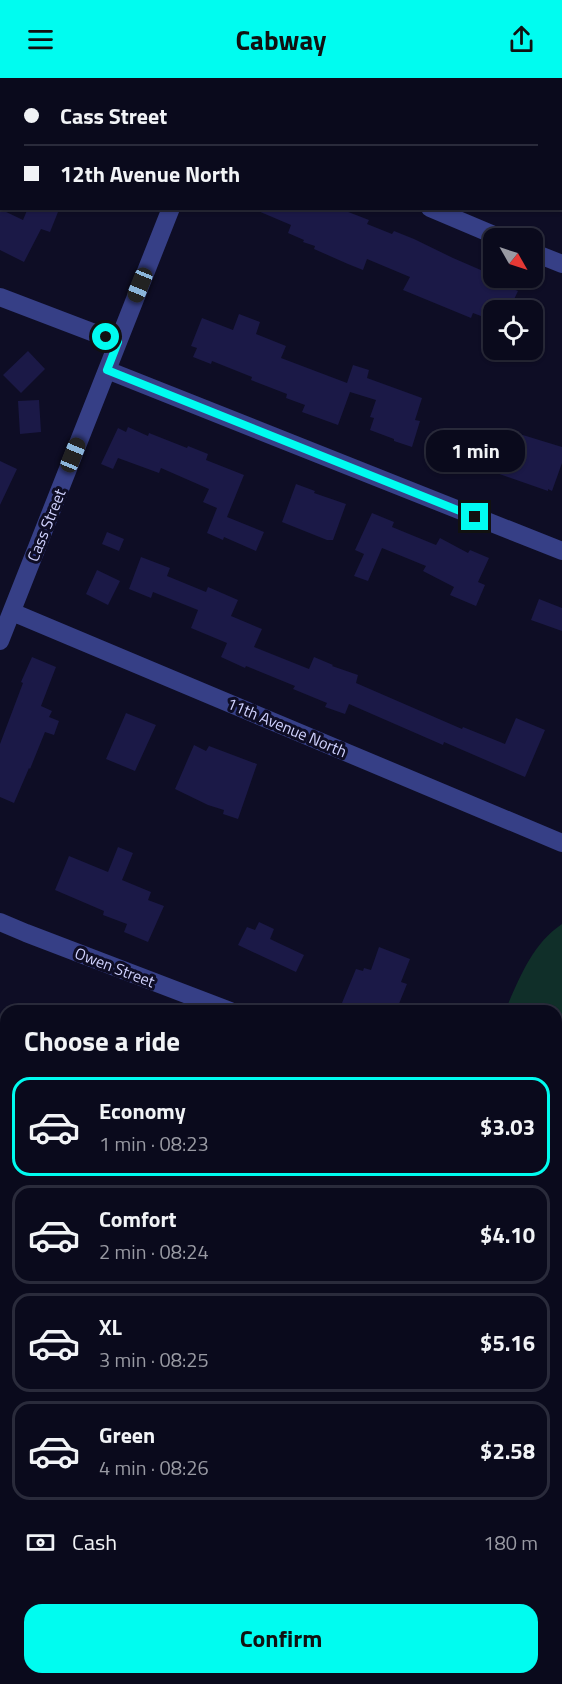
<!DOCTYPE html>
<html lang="en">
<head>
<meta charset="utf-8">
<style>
  :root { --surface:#0a0a1c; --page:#181829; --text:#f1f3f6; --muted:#999aa3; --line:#2a2b3b; --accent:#00fcf0 }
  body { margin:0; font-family:"Titillium Web",sans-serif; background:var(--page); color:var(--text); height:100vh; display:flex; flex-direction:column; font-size:22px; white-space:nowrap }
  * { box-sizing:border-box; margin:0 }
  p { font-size:20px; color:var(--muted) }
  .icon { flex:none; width:33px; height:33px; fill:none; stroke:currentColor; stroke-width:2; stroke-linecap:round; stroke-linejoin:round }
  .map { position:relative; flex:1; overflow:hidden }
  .side { position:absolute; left:0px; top:927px; width:562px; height:680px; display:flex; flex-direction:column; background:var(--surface); border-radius:18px 18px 0 0; box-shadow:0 2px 4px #0004,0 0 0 2px var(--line) }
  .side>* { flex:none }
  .hud { position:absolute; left:0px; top:0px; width:562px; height:132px; box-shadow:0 2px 4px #0004,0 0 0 2px var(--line); display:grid; align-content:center; height:132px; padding:0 24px; background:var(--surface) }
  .needle { width:39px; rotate:129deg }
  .tools { position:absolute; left:483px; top:150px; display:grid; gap:12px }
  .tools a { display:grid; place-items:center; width:60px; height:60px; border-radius:12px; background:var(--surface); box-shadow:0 2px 4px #0004,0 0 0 2px var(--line); font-size:30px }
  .end { position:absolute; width:27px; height:27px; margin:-14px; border:8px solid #00fcf0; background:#111; box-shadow:0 0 0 3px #111 }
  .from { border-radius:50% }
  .bubble { position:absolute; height:42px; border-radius:18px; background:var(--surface); box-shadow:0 2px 4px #0004,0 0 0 2px var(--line); font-size:20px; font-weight:700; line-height:42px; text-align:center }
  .car { position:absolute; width:18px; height:36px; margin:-18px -9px; border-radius:8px; box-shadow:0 0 4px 2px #0007; background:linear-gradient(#222 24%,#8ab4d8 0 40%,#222 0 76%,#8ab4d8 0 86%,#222 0) }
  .hud b { display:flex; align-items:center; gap:21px; height:57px; font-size:22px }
  .hud b+b { border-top:2px solid var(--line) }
  .hud i { width:15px; height:15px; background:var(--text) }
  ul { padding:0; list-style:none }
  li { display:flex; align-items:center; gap:18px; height:99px; margin:0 12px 9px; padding:0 12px; border:3px solid var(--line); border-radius:18px }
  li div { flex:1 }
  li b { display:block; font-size:22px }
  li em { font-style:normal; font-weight:700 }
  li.selected { border-color:var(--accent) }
  li>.icon { width:54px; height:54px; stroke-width:1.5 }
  h2 { padding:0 24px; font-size:27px; line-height:72px }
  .pay { display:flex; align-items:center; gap:15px; height:66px; padding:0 24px; font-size:22px }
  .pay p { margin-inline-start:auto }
  .cta { display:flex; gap:12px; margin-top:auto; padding:12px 24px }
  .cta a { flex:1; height:69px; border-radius:18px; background:var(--accent); color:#111; font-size:24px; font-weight:700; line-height:69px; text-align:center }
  header { display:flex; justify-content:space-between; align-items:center; height:78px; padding:0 24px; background:var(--accent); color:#111; font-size:27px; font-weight:700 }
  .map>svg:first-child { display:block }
</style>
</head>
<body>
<header><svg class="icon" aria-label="menu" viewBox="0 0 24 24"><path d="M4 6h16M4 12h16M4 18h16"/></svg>Cabway<svg class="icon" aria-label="share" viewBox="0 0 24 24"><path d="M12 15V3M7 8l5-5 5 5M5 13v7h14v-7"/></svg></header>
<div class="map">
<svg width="562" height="1606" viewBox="0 0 562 1606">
  <rect width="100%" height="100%" fill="#0e0d25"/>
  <!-- green -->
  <path fill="#102f29" d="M562 846V1047L556 1046V933H505C519 901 532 866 562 846Z"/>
  <!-- building -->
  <path fill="#1b1947" d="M28 130H50L58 134 50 154 41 151 24 184 0 172V131L23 142Z
    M251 130H338L369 142 367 146 392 156 394 153 414 161 453 180 490 196 488 200 518 213 509 232H494V243L473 235 471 240 403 212 410 199 367 181 363 192 348 186 314 171 315 168 303 164 304 162 288 155 291 147Z
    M239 236 260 244 256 256 286 268 281 280 347 305 353 287 369 292 367 300 422 320 415 342 420 343 412 369 394 363V361L370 352 374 340 370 339 376 322 350 314 338 347 302 334 305 327 286 320 287 316 251 302 252 299 212 283 211 286 193 279 197 270 191 268 202 240 233 252Z
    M28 273 45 291 21 315 3 297Z
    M39 322 41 354 20 356 18 323Z
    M128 349 148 358 149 355 187 370 188 368 208 376 206 382 244 397 227 439 264 454 256 473 224 459 223 462 207 455 217 430 203 424 209 411 161 390 159 395 118 380 113 391 101 386 118 350 126 354Z
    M513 354 562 369V385L552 413 548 411V413L471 386 472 383 468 382 471 373 465 371 470 356 508 369Z
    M0 383 17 391 0 427Z
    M296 406 315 413 314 415 346 426 333 462H327L282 444Z
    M372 435 394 444 392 449 436 467 440 460 468 475 470 472 489 480 478 504 485 507 476 528 450 517 454 509 423 493 426 488 382 470 368 503 354 498 364 476 355 472Z
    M107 454 124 461 119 473 102 466Z
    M141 479 170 490 167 498 206 514 208 509 238 522 231 538 262 551 254 569 309 591 314 579 333 587 332 588 358 597 356 605 462 651 463 649 505 666 516 640 545 652 525 699 444 664 443 667 349 626 345 636 325 629 327 625 293 611 295 608 246 588 245 590 221 579 227 565 191 550 198 532 153 514 151 520 129 511Z
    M97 492 120 503 108 527 86 516Z
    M539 521 562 530V553L531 542Z
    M32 579 56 589 41 628 52 633 49 639 59 643 54 657 45 654 30 691 29 690 14 725 0 719V666L23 605 21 604Z
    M126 635 156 647 135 693 106 681Z
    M194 667 206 673 209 668 257 686 238 741 223 736 224 732 208 727 175 711Z
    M118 769 133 775 122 802 151 814 148 822 164 828 148 864 124 854 127 846 103 837 104 833 55 812 69 778 108 794Z
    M259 844 274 851 270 861 304 877 296 894 238 867 247 849 255 852Z
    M379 869 410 881 401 904 407 906 396 933H348L349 928 342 925 356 891 363 893 364 890 371 892Z"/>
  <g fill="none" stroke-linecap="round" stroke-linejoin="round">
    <!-- minor -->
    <path stroke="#363f86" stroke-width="18" d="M127 0 130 2
      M222 2V0
      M430 130 501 160
      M532 174 562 186
      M0 219 118 264
      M107 292 562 473
      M12 534 562 765
      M0 563 171 130
      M0 844 26 855 230 933
      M556 1362 562 1360
      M0 1370 6 1375"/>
  </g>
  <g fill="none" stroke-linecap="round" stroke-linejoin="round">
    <!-- route -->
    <path stroke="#00fcf0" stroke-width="8" d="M106 259 118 264 107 292 475 439"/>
  </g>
  <g text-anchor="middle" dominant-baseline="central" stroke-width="6" stroke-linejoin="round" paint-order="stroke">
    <!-- street labels -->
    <g font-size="16" fill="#d1d3ff" stroke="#0e0d25">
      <text transform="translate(46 447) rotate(-68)">Cass Street</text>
      <text transform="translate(287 649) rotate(23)">11th Avenue North</text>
      <text transform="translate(115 889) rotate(21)">Owen Street</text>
    </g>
  </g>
</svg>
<div class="tools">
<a><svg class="needle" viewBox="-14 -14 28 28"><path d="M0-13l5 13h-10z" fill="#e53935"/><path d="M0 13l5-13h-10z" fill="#999aa3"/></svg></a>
<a><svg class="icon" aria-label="locate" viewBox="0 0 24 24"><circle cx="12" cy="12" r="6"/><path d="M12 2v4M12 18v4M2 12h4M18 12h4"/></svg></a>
</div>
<i class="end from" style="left:106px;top:259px"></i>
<i class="end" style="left:475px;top:439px"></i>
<div class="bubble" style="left:426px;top:352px;width:99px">1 min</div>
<i class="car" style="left:140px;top:207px;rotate:202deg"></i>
<i class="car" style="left:73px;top:377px;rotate:22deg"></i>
<div class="hud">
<b><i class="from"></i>Cass Street</b>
<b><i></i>12th Avenue North</b>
</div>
<section class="side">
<h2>Choose a ride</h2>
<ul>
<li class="selected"><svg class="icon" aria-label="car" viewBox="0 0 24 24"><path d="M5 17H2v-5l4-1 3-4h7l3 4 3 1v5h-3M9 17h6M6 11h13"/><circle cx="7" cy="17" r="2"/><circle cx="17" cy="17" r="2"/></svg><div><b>Economy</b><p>1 min · 08:23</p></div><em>$3.03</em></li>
<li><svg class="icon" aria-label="car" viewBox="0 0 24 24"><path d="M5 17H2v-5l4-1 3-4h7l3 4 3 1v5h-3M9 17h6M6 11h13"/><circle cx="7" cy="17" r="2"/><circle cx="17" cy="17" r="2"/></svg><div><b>Comfort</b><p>2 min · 08:24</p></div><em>$4.10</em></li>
<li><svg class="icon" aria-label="car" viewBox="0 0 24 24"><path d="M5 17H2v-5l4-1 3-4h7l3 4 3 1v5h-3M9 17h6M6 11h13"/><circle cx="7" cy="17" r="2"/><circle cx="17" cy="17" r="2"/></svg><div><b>XL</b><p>3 min · 08:25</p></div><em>$5.16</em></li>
<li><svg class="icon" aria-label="car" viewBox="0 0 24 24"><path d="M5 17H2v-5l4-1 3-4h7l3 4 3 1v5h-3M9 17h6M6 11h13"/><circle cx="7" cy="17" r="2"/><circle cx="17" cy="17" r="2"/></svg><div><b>Green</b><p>4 min · 08:26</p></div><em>$2.58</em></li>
</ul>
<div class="pay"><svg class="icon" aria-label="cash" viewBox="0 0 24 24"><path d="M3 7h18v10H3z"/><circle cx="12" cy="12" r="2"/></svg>Cash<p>180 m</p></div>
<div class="cta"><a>Confirm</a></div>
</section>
</div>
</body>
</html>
